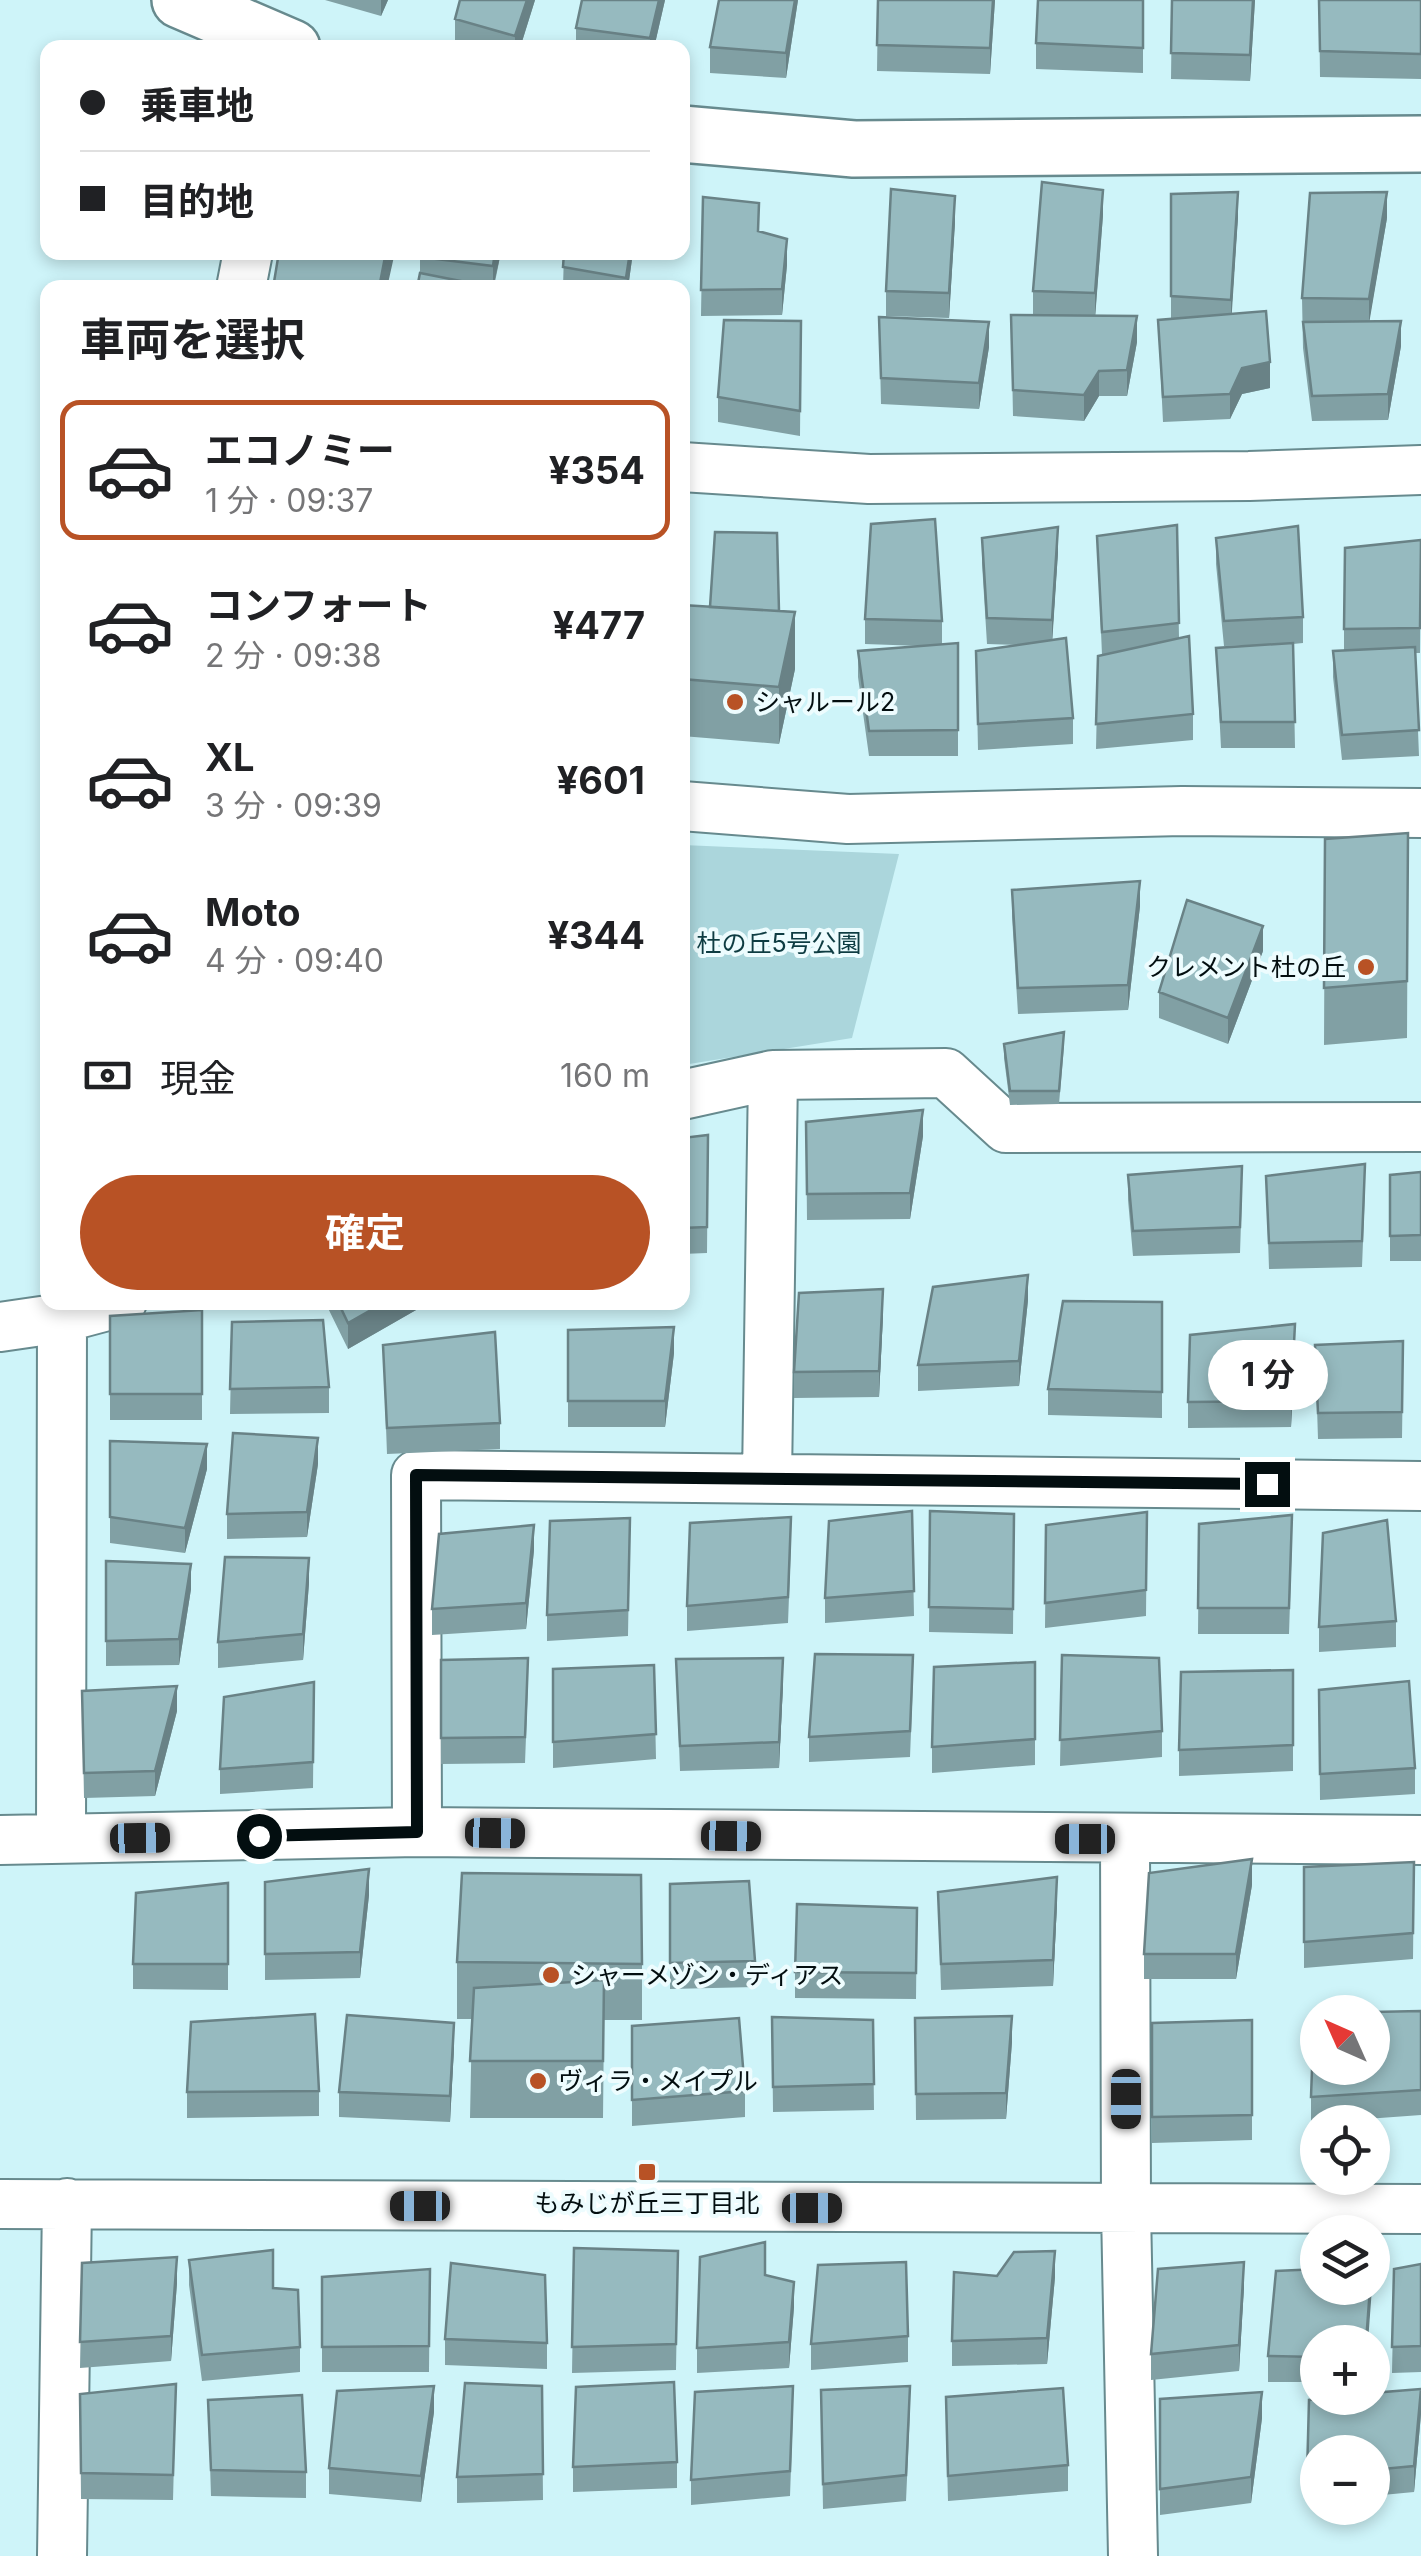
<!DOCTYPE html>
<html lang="ja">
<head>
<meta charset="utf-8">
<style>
  :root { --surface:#fff; --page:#f2f2f2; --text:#202124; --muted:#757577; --line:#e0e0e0; --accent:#b85225 }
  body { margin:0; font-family:Inter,"Noto Sans JP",sans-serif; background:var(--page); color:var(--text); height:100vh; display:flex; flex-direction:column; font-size:38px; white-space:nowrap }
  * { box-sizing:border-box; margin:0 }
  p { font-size:32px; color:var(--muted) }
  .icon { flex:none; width:55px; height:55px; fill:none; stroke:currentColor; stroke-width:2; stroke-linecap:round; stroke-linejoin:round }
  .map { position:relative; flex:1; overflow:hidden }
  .panel { position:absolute; left:40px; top:280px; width:650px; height:1030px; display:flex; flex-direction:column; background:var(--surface); border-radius:20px; box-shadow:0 5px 15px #0003 }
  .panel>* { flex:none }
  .guide { position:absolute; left:40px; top:40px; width:650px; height:220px; border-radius:20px; box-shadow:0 5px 15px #0003; display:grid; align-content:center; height:220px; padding:0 40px; background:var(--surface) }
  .needle { width:65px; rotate:315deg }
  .fabs { position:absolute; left:1300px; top:1995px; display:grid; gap:20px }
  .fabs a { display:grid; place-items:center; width:90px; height:90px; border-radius:50%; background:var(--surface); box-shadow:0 5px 15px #0003; font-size:50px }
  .end { position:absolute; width:45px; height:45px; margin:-22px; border:12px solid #030e10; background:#fff; box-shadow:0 0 0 5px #fff }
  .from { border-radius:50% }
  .bubble { position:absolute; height:70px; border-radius:35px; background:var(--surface); box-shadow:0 5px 15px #0003; font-size:32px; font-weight:700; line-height:70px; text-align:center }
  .car { position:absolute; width:30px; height:60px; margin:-30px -15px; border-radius:12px; box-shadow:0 0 8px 2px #0007; background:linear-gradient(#222 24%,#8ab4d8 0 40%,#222 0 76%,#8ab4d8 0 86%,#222 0) }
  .guide b { display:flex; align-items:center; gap:35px; height:95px; font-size:38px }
  .guide b+b { border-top:2px solid var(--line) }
  .guide i { width:25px; height:25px; background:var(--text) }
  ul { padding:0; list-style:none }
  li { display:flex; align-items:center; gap:30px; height:140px; margin:0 20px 15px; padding:0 20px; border:5px solid transparent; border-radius:20px }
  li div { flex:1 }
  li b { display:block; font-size:38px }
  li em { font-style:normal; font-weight:700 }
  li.active { border-color:var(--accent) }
  li>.icon { width:90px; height:90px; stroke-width:1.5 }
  h2 { padding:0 40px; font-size:45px; line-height:120px }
  .pay { display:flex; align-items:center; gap:25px; height:110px; padding:0 40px; font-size:38px }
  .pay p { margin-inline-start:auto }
  .cta { display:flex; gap:20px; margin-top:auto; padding:20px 40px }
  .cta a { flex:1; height:115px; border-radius:60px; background:var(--accent); color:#fff; font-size:40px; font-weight:700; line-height:115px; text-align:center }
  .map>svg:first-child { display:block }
</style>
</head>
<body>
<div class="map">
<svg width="1421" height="2556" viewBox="0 0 1421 2556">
  <rect width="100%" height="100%" fill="#cef4f9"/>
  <!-- green -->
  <path fill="#abd6dc" d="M683 845 899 854 852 1038 683 1065Z"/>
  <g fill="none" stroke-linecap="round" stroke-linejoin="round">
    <defs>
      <path id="minor" d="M241 288 248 252
        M682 467 869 479 1249 476 1421 470
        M682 806 848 819 1182 811 1421 813
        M682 1095 773 1075 946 1073 1006 1128 1421 1127
        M0 1327 62 1318 122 1302
        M767 1478 773 1075
        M417 1832 416 1475 1421 1486
        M61 1839 62 1318
        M1125 1839 1126 2210 1133 2556
        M0 1840 417 1832 1421 1840
        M0 2204 1421 2209
        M62 2556 67 2203"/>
      <path id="tertiary" d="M180 0 292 48
        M682 134 854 149 1421 144"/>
    </defs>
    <!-- minor casing -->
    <use href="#minor" stroke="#678a8e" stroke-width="52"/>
    <!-- tertiary casing -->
    <use href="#tertiary" stroke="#678a8e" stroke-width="60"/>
    <!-- minor -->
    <use href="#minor" stroke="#fff" stroke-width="48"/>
    <!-- tertiary -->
    <use href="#tertiary" stroke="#fff" stroke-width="55"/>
  </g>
  <!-- wall -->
  <path fill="#81a0a4" d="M325 0H388L381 16Z
    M460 0H535L520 48H466L455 44V19Z
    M665 0 654 48H576V28Z
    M798 0 786 78 710 73V47Z
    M878 0H995L990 74 877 71Z
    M1143 0V73L1036 69V43Z
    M1172 0H1255L1250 81 1171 79Z
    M1319 0H1421V79L1320 77Z
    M1171 194 1238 217 1231 314 1270 388 1242 394 1230 419 1163 422 1158 320 1171 319Z
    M703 197 759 231 787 265 782 315 701 316Z
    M1103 215 1095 316 1137 342 1127 396H1099L1084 421 1013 416 1011 315H1033V291Z
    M1387 218 1369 321 1401 346 1388 420 1312 421 1303 348 1302 298Z
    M955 222 949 318 886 316V291Z
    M501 252 494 287 420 273V257Z
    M564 252H633L628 288H563Z
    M879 317 989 347 979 409 881 404Z
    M801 321 800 436 718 422V397Z
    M1177 525 1179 638 1193 714V740L1096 749 1098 656 1102 655 1097 536Z
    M982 538 1058 552 1052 640 1073 718V744L978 750 976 651 1019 645 987 644 982 563Z
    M1216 538 1303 617V643L1293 644 1295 748H1221L1216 648 1266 645 1224 646 1216 564Z
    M1421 540 1420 653H1415L1419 756 1342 760 1333 677V651H1344V629Z
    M682 605 779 611 795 669 779 744 682 736Z
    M865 619 942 621V644L958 643V756H869L858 677V651L921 646 865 644Z
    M1408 833 1407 1038 1324 1045 1325 839Z
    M1012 890 1140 906 1128 1010 1018 1014 1012 916Z
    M1263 951 1228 1044 1159 1018V992Z
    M1004 1044 1064 1046 1059 1104 1010 1105 1004 1058Z
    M806 1122 923 1136 910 1219 807 1220Z
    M708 1135 707 1253 682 1254V1138Z
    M1421 1172V1261H1390V1175Z
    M1128 1175 1242 1192 1240 1253 1133 1256 1128 1200Z
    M1266 1176 1365 1190 1362 1267 1269 1269Z
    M1028 1300 1019 1386 918 1391V1365Z
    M325 1302H430L348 1349Z
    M1162 1302V1418L1048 1415V1389Z
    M202 1310V1420H110V1316Z
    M883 1315 879 1397 794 1398V1372Z
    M232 1322 329 1387V1413L230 1414Z
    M568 1330 674 1353 665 1427H568Z
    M383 1345 500 1423V1449L387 1454Z
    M1315 1345 1403 1367 1402 1438 1318 1439Z
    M1295 1350 1291 1427 1188 1428V1402Z
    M110 1441 207 1469 185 1553 110 1543Z
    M318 1464 307 1537 227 1539V1514Z
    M912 1511 914 1616 825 1623V1598Z
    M930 1511 1014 1514 1013 1634 929 1632Z
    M1147 1512 1146 1616 1045 1628 1046 1525Z
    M630 1518 628 1636 547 1641V1615Z
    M1199 1524 1292 1540 1289 1634H1198Z
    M791 1543 788 1623 687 1631V1606Z
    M534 1550 526 1629 432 1635V1609Z
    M106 1561 191 1589 179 1665 106 1666Z
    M309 1583 303 1660 218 1668V1642Z
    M1396 1621V1647L1319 1652V1627Z
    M1062 1655 1162 1731V1757L1060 1766Z
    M676 1659 783 1684 779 1768 680 1771Z
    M441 1660 528 1684 525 1763 441 1764Z
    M1035 1662V1765L932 1773V1747Z
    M654 1665 656 1759 553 1768V1669Z
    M1293 1670V1771L1179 1776V1750Z
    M913 1681 910 1757 809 1762V1737Z
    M314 1682 313 1788 220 1794V1769Z
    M1319 1690 1415 1768V1794L1320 1800Z
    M82 1691 177 1711 155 1796 84 1798Z
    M1414 1862 1413 1959 1304 1968V1867Z
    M265 1882 369 1895 360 1978 265 1980Z
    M228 1883V1990L133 1989V1964Z
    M670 1884 755 1961V1987L670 1989Z
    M1252 1885 1236 1979H1144V1954Z
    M938 1892 1057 1903 1053 1986 941 1990Z
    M917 1908 916 1999 795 1998V1972Z
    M457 1962 642 1964V2020H604L603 2118H470L472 2019H457Z
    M1421 2011V2115L1311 2123V2097Z
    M772 2017 873 2020 874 2110 773 2112Z
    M915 2018 1012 2042 1006 2119 916 2120Z
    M1252 2020V2140L1152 2143V2023Z
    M632 2026 745 2091V2117L632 2126Z
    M454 2048 450 2122 339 2117V2092Z
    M319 2091V2116L187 2118V2092Z
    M574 2248 678 2251 676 2370 572 2373Z
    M189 2260 273 2288 300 2347V2372L202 2381 189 2285Z
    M82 2263 177 2283 171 2361 80 2368Z
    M1421 2264V2372L1392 2373 1394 2269Z
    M430 2269 429 2372H322V2277Z
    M765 2275 794 2307 789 2368 697 2373V2348Z
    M997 2276 1055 2277 1047 2364 952 2366V2341Z
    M1244 2287 1239 2371 1151 2380V2354Z
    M1372 2288 1318 2342V2382H1268V2356Z
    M908 2336V2362L811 2370V2344Z
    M445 2339 547 2343V2369L445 2365Z
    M176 2384 173 2500 81 2499 80 2394Z
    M542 2386 543 2500 457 2503V2477Z
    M821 2390 910 2411 906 2501 823 2509Z
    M1160 2399 1262 2418 1251 2503 1160 2515Z
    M208 2400 306 2472V2498L211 2496Z
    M1309 2400 1421 2414 1414 2492 1372 2496V2452H1318V2501L1307 2502Z
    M434 2412 421 2502 329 2494V2468Z
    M793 2412 790 2496 691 2505V2480Z
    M946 2423 1068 2465V2491L948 2501Z
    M677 2462V2488L573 2492V2467Z"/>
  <!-- shaded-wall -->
  <path fill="#698286" d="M381 0H388L381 16Z
    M527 0H535L520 48H515V36Z
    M659 0H665L654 48H650V38Z
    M795 0H798L786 78V53Z
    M993 0H995L990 74V48Z
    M1253 0H1255L1250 81V55Z
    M1103 190V215L1095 319V293Z
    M1238 192V217L1231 326V300Z
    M1387 192V218L1369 324V299Z
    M955 196V222L949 318V293Z
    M787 239V265L782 315V289Z
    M386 252H395L387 288H379Z
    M495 252H501L493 288V266Z
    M630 252H633L628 288H626Z
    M1137 316V342L1127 396V370Z
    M1401 321V346L1388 420V394Z
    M989 322V347L979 409V383Z
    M1270 362V388L1242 394 1230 419V394L1242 368Z
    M1099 371V396L1084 421V395Z
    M1058 527V552L1052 645V620Z
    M795 612V669L779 744V687Z
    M1140 881V906L1128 1010V985Z
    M1263 926V951L1228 1044V1018Z
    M923 1110V1136L910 1219V1193Z
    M1028 1275V1300L1019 1386V1361Z
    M883 1289V1315L879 1397V1371Z
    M385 1302H430L348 1349V1323Z
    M1295 1324V1350L1291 1427V1401Z
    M674 1327V1353L665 1427V1401Z
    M318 1438V1464L307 1537V1512Z
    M207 1444V1469L185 1553V1528Z
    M534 1525V1550L526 1629V1603Z
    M309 1558V1583L303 1660V1634Z
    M191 1564V1589L179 1665V1639Z
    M783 1658V1684L779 1768V1742Z
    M177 1686V1711L155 1796V1771Z
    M1252 1859V1885L1236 1979V1954Z
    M369 1869V1895L360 1978V1952Z
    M1057 1877V1903L1053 1986V1960Z
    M1012 2016V2042L1006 2119V2093Z
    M454 2023V2048L450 2122V2096Z
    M1055 2251V2277L1047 2364V2338Z
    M177 2257V2283L171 2361V2336Z
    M1244 2262V2287L1239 2371V2345Z
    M794 2282V2307L789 2368V2342Z
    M1370 2288H1372L1368 2342H1366Z
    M434 2386V2412L421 2502V2476Z
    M1421 2389V2414L1414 2492V2466Z
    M1262 2392V2418L1251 2503V2477Z"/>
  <!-- building -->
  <path fill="#96babf" stroke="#698286" stroke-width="2.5" d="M460 0H527L515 36 455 19Z
    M582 0H659L650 38 576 28Z
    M719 0H795L786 53 710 47Z
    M878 0H993L990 48 877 45Z
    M1038 0H1143V48L1036 43Z
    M1172 0H1253L1250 55 1171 53Z
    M1319 0H1421V54L1320 51Z
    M1042 182 1103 190 1095 293 1033 291Z
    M891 189 955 196 949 293 886 291Z
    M1238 192 1231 300 1171 296V194Z
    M1387 192 1369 299 1302 298 1310 193Z
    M703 197 759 203 758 231 787 239 782 289 701 290Z
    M279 252H386L379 288H273Z
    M421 252H495L493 266 420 257Z
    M564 252H630L626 278 563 267Z
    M420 273 496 288H417Z
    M1266 311 1270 362 1242 368 1230 394 1163 397 1158 320Z
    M1011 315 1137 316 1127 370 1099 371 1084 395 1013 390Z
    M879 317 989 322 979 383 881 378Z
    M724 320 801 321 800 411 718 397Z
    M1401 321 1388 394 1312 396 1303 322Z
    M935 519 942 621 865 619 871 524Z
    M1177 525 1179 623 1102 632 1097 536Z
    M1298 526 1303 617 1224 621 1216 538Z
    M1058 527 1052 620 987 618 982 538Z
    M715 532 777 533 779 611 710 607Z
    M1421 540 1420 628 1344 629 1345 548Z
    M682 605 795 612 779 687 682 679Z
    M1189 636 1193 714 1096 724 1098 656Z
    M1066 638 1073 718 978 724 976 651Z
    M958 643V730L869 731 858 651Z
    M1293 643 1295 722H1221L1216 648Z
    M1415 647 1419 730 1342 735 1333 651Z
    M1408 833 1407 981 1324 988 1325 839Z
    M1140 881 1128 985 1018 988 1012 890Z
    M1187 900 1263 926 1228 1018 1159 992Z
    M1064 1032 1059 1091H1010L1004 1044Z
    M923 1110 910 1193 807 1194 806 1122Z
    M708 1135 707 1227 682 1228V1138Z
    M1365 1164 1362 1241 1269 1243 1266 1176Z
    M1242 1166 1240 1227 1133 1231 1128 1175Z
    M1421 1172V1235L1390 1236V1175Z
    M1028 1275 1019 1361 918 1365 933 1287Z
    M883 1289 879 1371 794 1372 799 1293Z
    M1063 1301 1162 1302V1392L1048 1389Z
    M338 1302H385L348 1323Z
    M202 1310V1394H110V1316Z
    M323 1320 329 1387 230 1389 232 1322Z
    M1295 1324 1291 1401 1188 1402 1190 1335Z
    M674 1327 665 1401H568V1330Z
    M495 1332 500 1423 387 1428 383 1345Z
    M1403 1341 1402 1412 1318 1413 1315 1345Z
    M233 1433 318 1438 307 1512 227 1514Z
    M110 1441 207 1444 185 1528 110 1517Z
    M912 1511 914 1591 825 1598 829 1521Z
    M930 1511 1014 1514 1013 1609 929 1607Z
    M1147 1512 1146 1590 1045 1603 1046 1525Z
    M1292 1515 1289 1608H1198L1199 1524Z
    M791 1517 788 1597 687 1606 690 1523Z
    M630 1518 628 1610 547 1615 550 1521Z
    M1387 1520 1396 1621 1319 1627 1323 1533Z
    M534 1525 526 1603 432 1609 439 1534Z
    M225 1557 309 1558 303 1634 218 1642Z
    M106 1561 191 1564 179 1639 106 1641Z
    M815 1654 913 1655 910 1731 809 1737Z
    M1062 1655 1159 1658 1162 1731 1060 1740Z
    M528 1658 525 1737 441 1738V1660Z
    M783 1658 779 1742 680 1746 676 1659Z
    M1035 1662V1739L932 1747 934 1667Z
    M654 1665 656 1734 553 1742V1669Z
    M1293 1670V1745L1179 1750 1181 1672Z
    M1409 1681 1415 1768 1320 1774 1319 1690Z
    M314 1682 313 1762 220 1769 224 1697Z
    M177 1686 155 1771 84 1773 82 1691Z
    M1252 1859 1236 1954H1144L1149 1873Z
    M1414 1862 1413 1933 1304 1942V1867Z
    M369 1869 360 1952 265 1954V1882Z
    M462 1873 641 1875 642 1964 457 1962Z
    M1057 1877 1053 1960 941 1964 938 1892Z
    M749 1881 755 1961 670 1963V1884Z
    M228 1883V1964H133L136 1893Z
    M797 1904 917 1908 916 1973 795 1972Z
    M604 1980 603 2061H470L474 1988Z
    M1421 2011V2090L1311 2097 1314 2015H1318V2068H1372V2012H1371Z
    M315 2014 319 2091 187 2092 191 2022Z
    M347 2015 454 2023 450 2096 339 2092Z
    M1012 2016 1006 2093 916 2094 915 2018Z
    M772 2017 873 2020 874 2084 773 2087Z
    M739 2018 745 2091 632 2100V2026Z
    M1252 2020V2115L1152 2117V2023Z
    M765 2242V2275L794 2282 789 2342 697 2348 700 2257Z
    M574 2248 678 2251 676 2344 572 2347Z
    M273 2250V2288L298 2290 300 2347 202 2355 189 2260Z
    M1055 2251 1047 2338 952 2341 954 2272 997 2276 1014 2252Z
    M177 2257 171 2336 80 2342 82 2263Z
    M906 2262 908 2336 811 2344 818 2265Z
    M1244 2262 1239 2345 1151 2354 1158 2269Z
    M451 2263 545 2275 547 2343 445 2339Z
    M1421 2264V2346L1392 2347 1394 2269Z
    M430 2269 429 2346 322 2347V2277Z
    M1318 2269V2288H1370L1366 2342H1318V2357L1268 2356 1276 2271Z
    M674 2382 677 2462 573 2467 576 2387Z
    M465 2383 542 2386 543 2474 457 2477Z
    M176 2384 173 2475 81 2473 80 2394Z
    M434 2386 421 2476 329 2468 337 2391Z
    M793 2386 790 2471 691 2480 695 2392Z
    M910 2386 906 2475 823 2484 821 2390Z
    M1063 2388 1068 2465 948 2476 946 2397Z
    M1421 2389 1414 2466 1372 2470V2452H1318V2475L1307 2476 1309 2400 1332 2398H1372V2393Z
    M1262 2392 1251 2477 1160 2489V2399Z
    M302 2395 306 2472 211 2470 208 2400Z"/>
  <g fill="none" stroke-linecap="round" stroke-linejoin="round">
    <!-- route -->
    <path stroke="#030e10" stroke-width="12" d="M259 1836 417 1832 416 1475 1267 1484"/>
  </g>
  <!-- markers -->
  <g fill="#b85225" stroke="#edfcfe" stroke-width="4">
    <circle cx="735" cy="702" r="10"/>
    <circle cx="1366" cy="967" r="10"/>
    <circle cx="551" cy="1975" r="10"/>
    <circle cx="538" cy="2081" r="10"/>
    <rect x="637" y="2162" width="20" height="20" rx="5"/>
  </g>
  <g text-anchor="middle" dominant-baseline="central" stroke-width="8" stroke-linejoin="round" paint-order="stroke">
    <!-- poi labels -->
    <g font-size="25" fill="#030e10" stroke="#edfcfe" text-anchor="start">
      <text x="755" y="702">シャルール2</text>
      <text x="1346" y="967" text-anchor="end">クレメント杜の丘</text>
      <text x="571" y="1975">シャーメゾン・ディアス</text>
      <text x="558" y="2081">ヴィラ・メイプル</text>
      <text x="647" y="2203" text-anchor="middle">もみじが丘三丁目北</text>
    </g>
    <!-- park labels -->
    <g font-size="25" fill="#0e3c42" stroke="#edfcfe">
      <text x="779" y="943">杜の丘5号公園</text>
    </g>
  </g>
</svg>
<div class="fabs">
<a><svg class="needle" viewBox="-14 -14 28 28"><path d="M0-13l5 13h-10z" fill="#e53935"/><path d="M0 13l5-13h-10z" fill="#757577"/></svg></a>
<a><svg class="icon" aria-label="locate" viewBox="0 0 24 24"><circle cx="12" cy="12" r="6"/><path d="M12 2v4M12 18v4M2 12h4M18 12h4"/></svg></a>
<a><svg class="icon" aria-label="layers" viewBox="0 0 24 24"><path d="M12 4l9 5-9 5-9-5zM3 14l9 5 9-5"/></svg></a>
<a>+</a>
<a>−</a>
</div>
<i class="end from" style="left:259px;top:1836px"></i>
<i class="end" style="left:1267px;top:1484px"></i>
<div class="bubble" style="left:1208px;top:1340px;width:120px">1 分</div>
<i class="car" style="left:495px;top:1833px;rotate:91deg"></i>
<i class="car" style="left:731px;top:1836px;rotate:91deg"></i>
<i class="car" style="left:140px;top:1838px;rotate:89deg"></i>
<i class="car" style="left:1085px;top:1839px;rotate:270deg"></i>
<i class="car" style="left:1126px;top:2099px;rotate:180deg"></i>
<i class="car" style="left:420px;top:2206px;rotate:270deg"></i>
<i class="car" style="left:812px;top:2208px;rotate:90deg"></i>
<div class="guide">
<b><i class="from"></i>乗車地</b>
<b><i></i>目的地</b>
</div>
<section class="panel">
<h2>車両を選択</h2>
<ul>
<li class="active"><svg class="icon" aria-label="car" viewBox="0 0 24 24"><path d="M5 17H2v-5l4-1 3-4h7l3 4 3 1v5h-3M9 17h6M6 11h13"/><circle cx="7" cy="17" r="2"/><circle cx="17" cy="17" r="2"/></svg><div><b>エコノミー</b><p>1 分 · 09:37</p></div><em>¥354</em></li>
<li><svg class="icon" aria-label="car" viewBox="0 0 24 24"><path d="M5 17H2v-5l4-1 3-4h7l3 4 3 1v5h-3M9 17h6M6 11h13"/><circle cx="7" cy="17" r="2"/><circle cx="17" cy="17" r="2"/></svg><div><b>コンフォート</b><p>2 分 · 09:38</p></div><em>¥477</em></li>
<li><svg class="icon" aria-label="car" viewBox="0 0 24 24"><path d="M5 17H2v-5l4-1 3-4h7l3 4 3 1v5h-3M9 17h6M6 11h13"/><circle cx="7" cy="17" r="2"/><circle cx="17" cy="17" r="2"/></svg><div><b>XL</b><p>3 分 · 09:39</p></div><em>¥601</em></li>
<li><svg class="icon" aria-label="car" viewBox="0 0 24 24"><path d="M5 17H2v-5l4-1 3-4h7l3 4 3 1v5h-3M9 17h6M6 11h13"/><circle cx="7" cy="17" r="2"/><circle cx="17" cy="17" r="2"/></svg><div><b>Moto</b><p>4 分 · 09:40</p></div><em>¥344</em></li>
</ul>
<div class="pay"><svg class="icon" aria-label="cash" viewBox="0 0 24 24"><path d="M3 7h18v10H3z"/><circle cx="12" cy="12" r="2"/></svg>現金<p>160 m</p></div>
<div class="cta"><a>確定</a></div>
</section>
</div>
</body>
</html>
